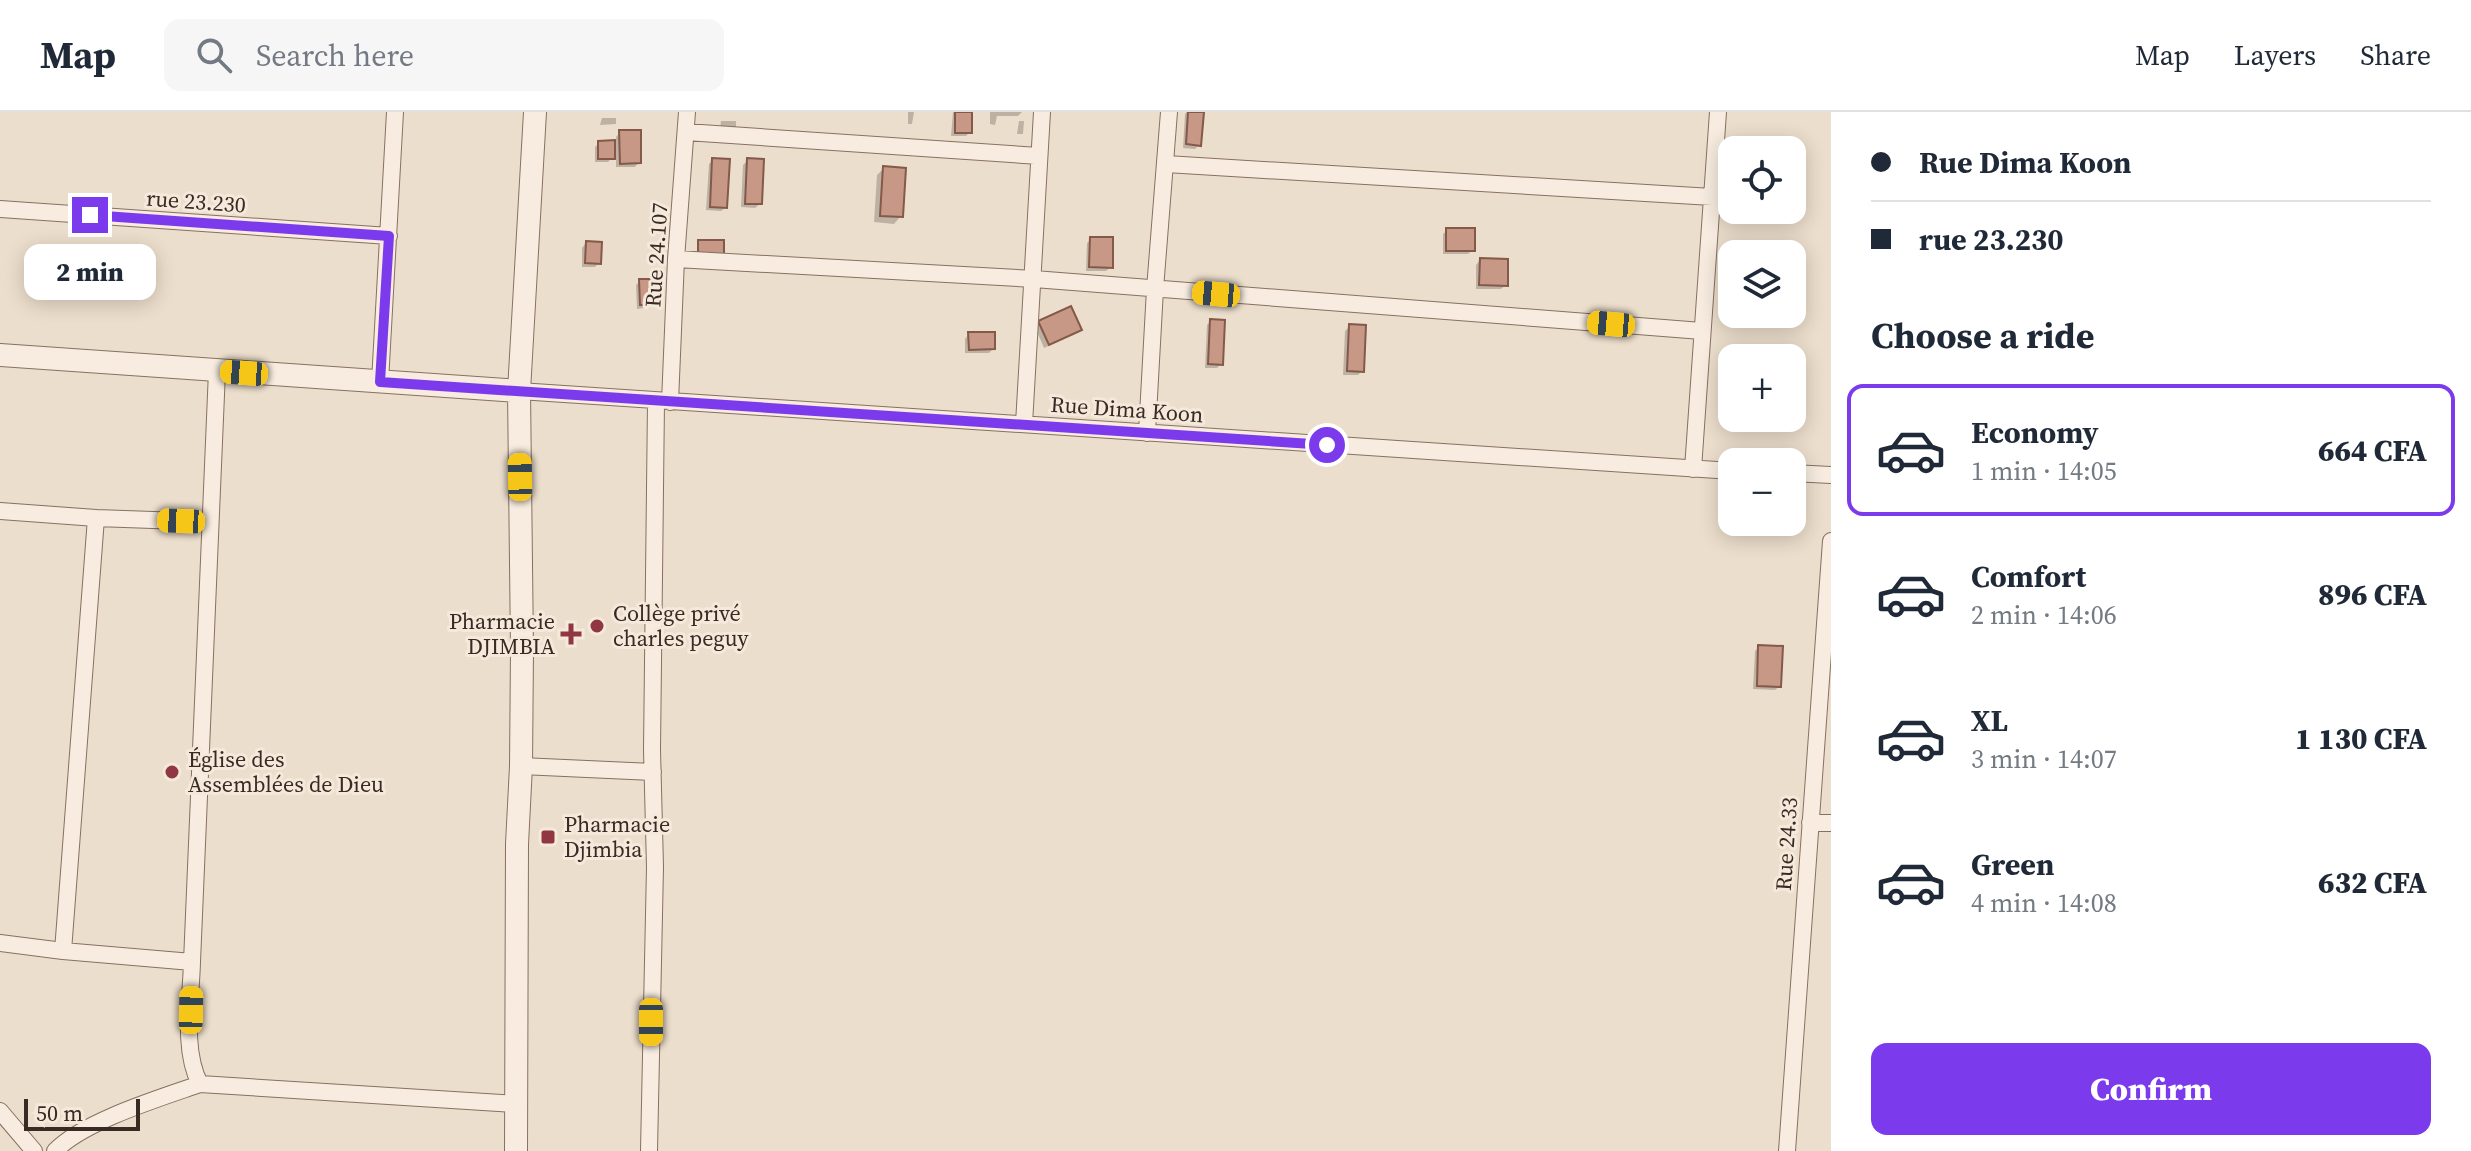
<!DOCTYPE html>
<html lang="en">
<head>
<meta charset="utf-8">
<style>
  :root { --surface:#fff; --page:#f6f6f7; --text:#1f2937; --muted:#747a83; --line:#e0e1e3; --accent:#7c3aed }
  body { margin:0; font-family:"Source Serif 4",serif; background:var(--page); color:var(--text); height:100vh; display:flex; flex-direction:column; font-size:30px; white-space:nowrap }
  * { box-sizing:border-box; margin:0 }
  p { font-size:26px; color:var(--muted) }
  .icon { flex:none; width:44px; height:44px; fill:none; stroke:currentColor; stroke-width:2; stroke-linecap:round; stroke-linejoin:round }
  .map { position:relative; flex:1; overflow:hidden }
  .sheet { display:flex; flex-direction:column; background:var(--surface); width:640px }
  .sheet>* { flex:none }
  .banner { display:grid; align-content:center; height:176px; padding:0 40px; background:var(--surface) }
  .tools { position:absolute; left:1718px; top:24px; display:grid; gap:16px }
  .tools a { display:grid; place-items:center; width:88px; height:88px; border-radius:16px; background:var(--surface); box-shadow:0 4px 20px #0003; font-size:40px }
  .scale { position:absolute; left:24px; bottom:20px; width:116px; box-sizing:border-box; padding-left:8px; border:4px solid #392b23; border-top:0; font-size:22px; line-height:28px; white-space:nowrap; color:#392b23; -webkit-text-stroke:6px #f4e9db; paint-order:stroke }
  .end { position:absolute; width:36px; height:36px; margin:-18px; border:10px solid #7c3aed; background:#fff; box-shadow:0 0 0 4px #fff }
  .from { border-radius:50% }
  .bubble { position:absolute; height:56px; border-radius:16px; background:var(--surface); box-shadow:0 4px 20px #0003; font-size:26px; font-weight:800; line-height:56px; text-align:center }
  .car { position:absolute; width:24px; height:48px; margin:-24px -12px; border-radius:10px; box-shadow:0 0 6px 2px #0007; background:linear-gradient(#f5c518 24%,#345 0 40%,#f5c518 0 76%,#345 0 86%,#f5c518 0) }
  .banner b { display:flex; align-items:center; gap:28px; height:76px; font-size:30px }
  .banner b+b { border-top:2px solid var(--line) }
  .banner i { width:20px; height:20px; background:var(--text) }
  ul { padding:0; list-style:none }
  li { display:flex; align-items:center; gap:24px; height:132px; margin:0 16px 12px; padding:0 24px; border:4px solid transparent; border-radius:16px }
  li div { flex:1 }
  li b { display:block; font-size:30px }
  li em { font-style:normal; font-weight:800 }
  li.active { border-color:var(--accent) }
  li>.icon { width:72px; height:72px; stroke-width:1.5 }
  h2 { padding:0 40px; font-size:36px; line-height:96px }
  .action { display:flex; gap:16px; margin-top:auto; padding:16px 40px }
  .action a { flex:1; height:92px; border-radius:16px; background:var(--accent); color:#fff; font-size:32px; font-weight:800; line-height:92px; text-align:center }
  header { display:flex; align-items:center; gap:48px; box-sizing:border-box; height:112px; padding:0 40px; background:var(--surface); border-bottom:2px solid var(--line) }
  header strong { font-size:38px }
  nav { display:flex; gap:44px; margin-inline-start:auto; font-size:28px }
  .search { width:560px; height:72px; background:var(--page); display:flex; align-items:center; gap:20px; box-sizing:border-box; padding:0 28px; border-radius:16px; color:var(--muted); font-size:30px }
  main { display:flex; flex:1; min-height:0 }
  .map>svg:first-child { display:block }
</style>
</head>
<body>
<header>
<strong>Map</strong>
<div class="search"><svg class="icon" aria-label="search" viewBox="0 0 24 24"><circle cx="10" cy="10" r="6"/><path d="M15 15l6 6"/></svg>Search here</div>
<nav><a>Map</a><a>Layers</a><a>Share</a></nav>
</header>
<main>
<div class="map">
<svg width="1831" height="1039" viewBox="0 0 1831 1039">
  <rect width="100%" height="100%" fill="#ecdecc"/>
  <!-- shadow -->
  <path fill="#0003" d="M908 0H914L912 12H908Z
    M953 0H970V20L966 24H951Z
    M990 0H1022L1018 4H997L995 13 990 12Z
    M1187 0H1202L1199 33 1195 37 1183 36 1185 2Z
    M602 6H616V12L600 13Z
    M721 9H736V15L720 17Z
    M1019 9H1024L1023 22H1017Z
    M620 20 639 50 635 55H616V42L608 50H595V35L599 31 616 30V25Z
    M713 48 726 95 721 99 706 98 709 52Z
    M748 48 760 92 755 96 741 95 743 53Z
    M884 56 901 104 894 112 874 110 877 63Z
    M1447 118 1473 138 1468 142H1443V122Z
    M1091 127 1111 155 1106 159H1086L1087 131Z
    M586 131 599 151 595 155H582V136Z
    M1480 148 1506 173 1501 177H1476V153Z
    M640 169 649 192 644 196 637 197 636 173Z
    M1211 209 1221 252 1217 256H1205L1207 213Z
    M1039 210 1080 218 1075 222 1044 236 1035 215Z
    M1350 214 1362 259 1358 263H1343L1345 219Z
    M969 222 993 237 989 241H965V227Z
    M1759 535 1780 574 1775 578 1753 577 1755 539Z"/>
  <!-- building -->
  <path fill="#c69885" stroke="#845949" stroke-width="2" d="M955 0H972V21H955Z
    M1188 0H1204L1201 34 1186 32Z
    M619 18H641V51L620 52Z
    M615 28V47H598V29Z
    M712 46 730 47 727 96 710 95Z
    M747 46 764 47 762 92H745Z
    M883 54 906 56 903 105 880 104Z
    M1446 116H1475V139H1446Z
    M1090 125H1113V156L1089 155Z
    M698 128H724V145H698Z
    M586 129 602 130 601 152 585 151Z
    M1480 146 1508 147V174L1479 173Z
    M639 167H650L651 193H640Z
    M1792 169H1800L1799 195 1792 194Z
    M1071 194 1082 218 1049 233 1038 209Z
    M1210 207 1225 208 1223 253 1208 252Z
    M1349 212 1366 213 1364 260 1347 259Z
    M968 220H995V237L969 238Z
    M1758 533 1783 534 1781 575 1757 574Z"/>
  <g fill="none" stroke-linecap="round" stroke-linejoin="round">
    <defs>
      <path id="minor" d="M686 20 1039 44
        M1166 52 1712 85
        M0 97 389 124
        M676 147 1034 167 1702 219
        M217 259 192 850C191 888 182 938 200 972L516 992
        M380 270 395 0
        M519 279 1732 359
        M670 290 676 147 687 0
        M1024 312 1042 0
        M1147 321 1155 177 1169 0
        M1693 357 1718 0
        M1792 361 1831 363
        M0 399 96 406 210 410
        M521 654 653 660
        M1810 711H1831
        M0 831 63 839 192 850
        M63 839 96 406
        M0 999 34 1039
        M55 1039C84 1009 160 986 200 972
        M649 1039 655 755 652 638 656 290
        M1787 1039 1831 429"/>
      <path id="tertiary" d="M0 243 519 279
        M516 1039 517 732 521 654 522 538 519 279 535 0"/>
    </defs>
    <!-- minor casing -->
    <use href="#minor" stroke="#877061" stroke-width="18"/>
    <!-- tertiary casing -->
    <use href="#tertiary" stroke="#877061" stroke-width="24"/>
    <!-- minor -->
    <use href="#minor" stroke="#f7ecdf" stroke-width="16"/>
    <!-- tertiary -->
    <use href="#tertiary" stroke="#f7ecdf" stroke-width="22"/>
  </g>
  <g fill="none" stroke-linecap="round" stroke-linejoin="round">
    <!-- route -->
    <path stroke="#7c3aed" stroke-width="10" d="M90 103 389 124 380 270 1327 333"/>
  </g>
  <!-- markers -->
  <g fill="#913643" stroke="#f4e9db" stroke-width="3">
    <circle cx="597" cy="514" r="8"/>
    <path d="M567 510h8v8h8v8h-8v8h-8v-8h-8v-8h8z"/>
    <circle cx="172" cy="660" r="8"/>
    <rect x="540" y="717" width="16" height="16" rx="4"/>
  </g>
  <g text-anchor="middle" dominant-baseline="central" stroke-width="6" stroke-linejoin="round" paint-order="stroke">
    <!-- street labels -->
    <g font-size="22" fill="#392b23" stroke="#f4e9db">
      <text transform="translate(196 89) rotate(4)">rue 23.230</text>
      <text transform="translate(656 143) rotate(-86)">Rue 24.107</text>
      <text transform="translate(1127 297) rotate(4)">Rue Dima Koon</text>
      <text transform="translate(1786 732) rotate(-86)">Rue 24.33</text>
    </g>
    <!-- poi labels -->
    <g font-size="22" fill="#392b23" stroke="#f4e9db" text-anchor="start">
      <text x="613" y="501">Collège privé<tspan x="613" dy="25">charles peguy</tspan></text>
      <text x="555" y="509" text-anchor="end">Pharmacie<tspan x="555" dy="25">DJIMBIA</tspan></text>
      <text x="188" y="647">Église des<tspan x="188" dy="25">Assemblées de Dieu</tspan></text>
      <text x="564" y="712">Pharmacie<tspan x="564" dy="25">Djimbia</tspan></text>
    </g>
  </g>
</svg>
<div class="tools">
<a><svg class="icon" aria-label="locate" viewBox="0 0 24 24"><circle cx="12" cy="12" r="6"/><path d="M12 2v4M12 18v4M2 12h4M18 12h4"/></svg></a>
<a><svg class="icon" aria-label="layers" viewBox="0 0 24 24"><path d="M12 4l9 5-9 5-9-5zM3 14l9 5 9-5"/></svg></a>
<a>+</a>
<a>−</a>
</div>
<div class="scale">50 m</div>
<i class="end from" style="left:1327px;top:333px"></i>
<i class="end" style="left:90px;top:103px"></i>
<div class="bubble" style="left:24px;top:132px;width:132px">2 min</div>
<i class="car" style="left:1216px;top:182px;rotate:275deg"></i>
<i class="car" style="left:1611px;top:212px;rotate:275deg"></i>
<i class="car" style="left:244px;top:261px;rotate:274deg"></i>
<i class="car" style="left:520px;top:365px;rotate:359deg"></i>
<i class="car" style="left:181px;top:409px;rotate:272deg"></i>
<i class="car" style="left:191px;top:898px;rotate:1deg"></i>
<i class="car" style="left:651px;top:910px;rotate:180deg"></i>
</div>
<section class="sheet">
<div class="banner">
<b><i class="from"></i>Rue Dima Koon</b>
<b><i></i>rue 23.230</b>
</div>
<h2>Choose a ride</h2>
<ul>
<li class="active"><svg class="icon" aria-label="car" viewBox="0 0 24 24"><path d="M5 17H2v-5l4-1 3-4h7l3 4 3 1v5h-3M9 17h6M6 11h13"/><circle cx="7" cy="17" r="2"/><circle cx="17" cy="17" r="2"/></svg><div><b>Economy</b><p>1 min · 14:05</p></div><em>664 CFA</em></li>
<li><svg class="icon" aria-label="car" viewBox="0 0 24 24"><path d="M5 17H2v-5l4-1 3-4h7l3 4 3 1v5h-3M9 17h6M6 11h13"/><circle cx="7" cy="17" r="2"/><circle cx="17" cy="17" r="2"/></svg><div><b>Comfort</b><p>2 min · 14:06</p></div><em>896 CFA</em></li>
<li><svg class="icon" aria-label="car" viewBox="0 0 24 24"><path d="M5 17H2v-5l4-1 3-4h7l3 4 3 1v5h-3M9 17h6M6 11h13"/><circle cx="7" cy="17" r="2"/><circle cx="17" cy="17" r="2"/></svg><div><b>XL</b><p>3 min · 14:07</p></div><em>1 130 CFA</em></li>
<li><svg class="icon" aria-label="car" viewBox="0 0 24 24"><path d="M5 17H2v-5l4-1 3-4h7l3 4 3 1v5h-3M9 17h6M6 11h13"/><circle cx="7" cy="17" r="2"/><circle cx="17" cy="17" r="2"/></svg><div><b>Green</b><p>4 min · 14:08</p></div><em>632 CFA</em></li>
</ul>
<div class="action"><a>Confirm</a></div>
</section>
</main>
</body>
</html>
